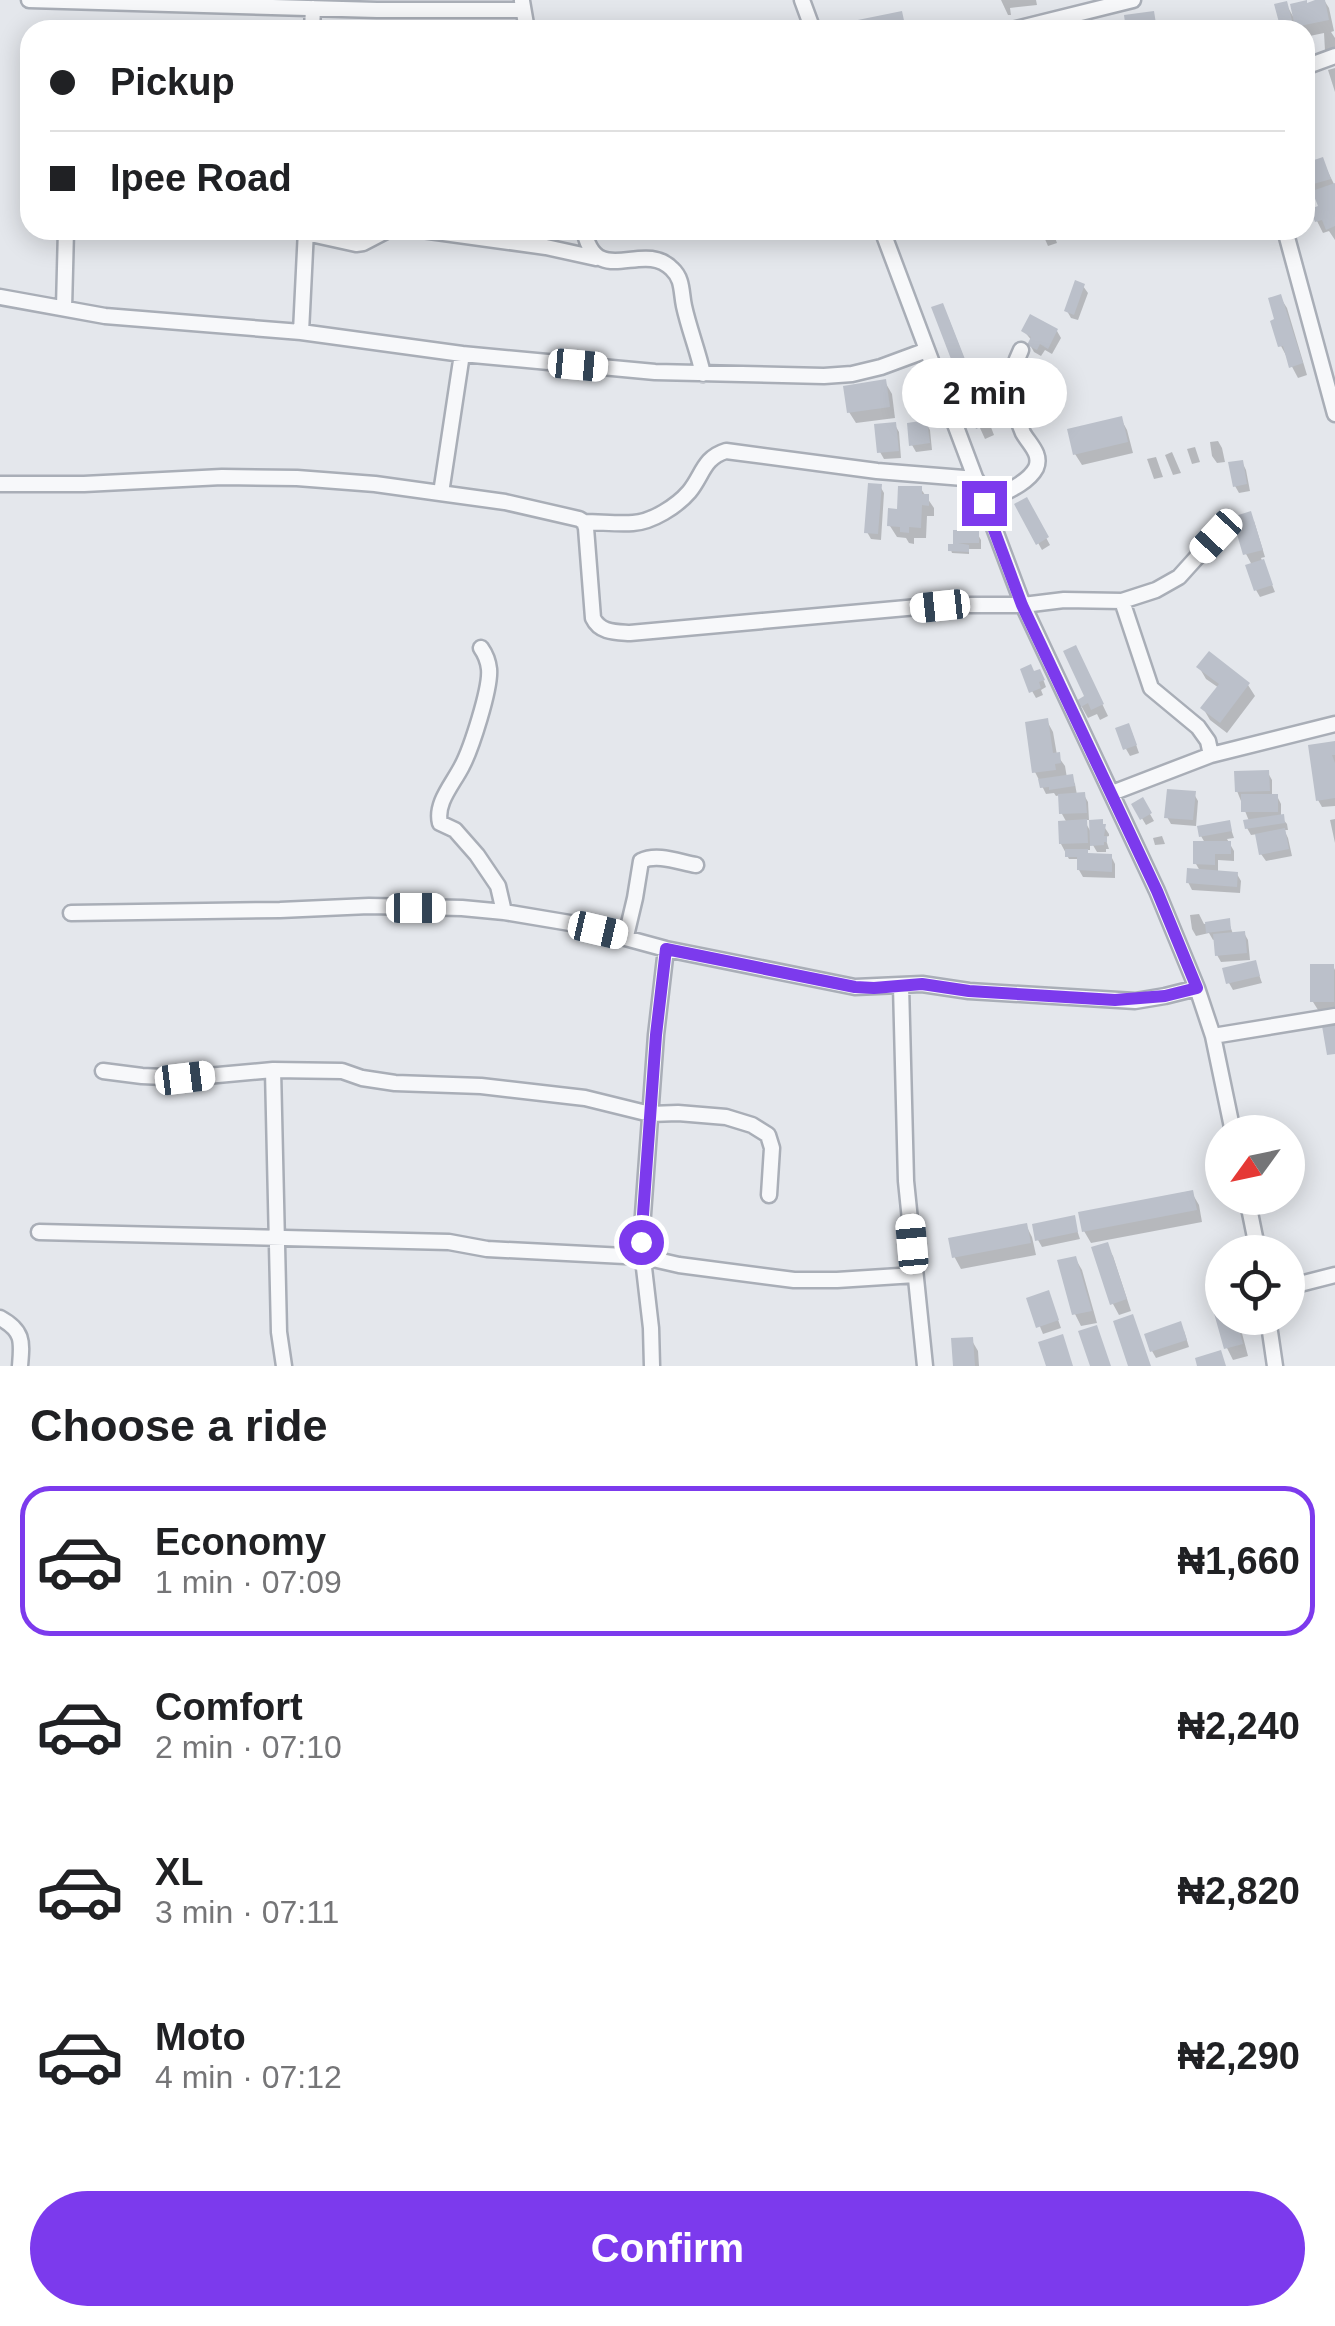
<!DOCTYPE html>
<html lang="en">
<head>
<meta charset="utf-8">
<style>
  :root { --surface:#fff; --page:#f2f2f2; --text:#202124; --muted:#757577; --line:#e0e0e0; --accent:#7c3aed }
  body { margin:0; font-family:Arial,sans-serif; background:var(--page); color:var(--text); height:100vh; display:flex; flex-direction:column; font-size:38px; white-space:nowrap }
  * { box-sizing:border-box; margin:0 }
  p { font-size:32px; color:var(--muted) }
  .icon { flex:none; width:55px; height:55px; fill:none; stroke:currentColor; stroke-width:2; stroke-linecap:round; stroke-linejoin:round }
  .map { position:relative; height:1366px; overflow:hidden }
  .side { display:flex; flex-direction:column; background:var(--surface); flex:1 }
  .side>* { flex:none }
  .top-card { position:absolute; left:20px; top:20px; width:1295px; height:220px; border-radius:30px; box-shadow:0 5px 25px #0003; display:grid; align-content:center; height:220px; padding:0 30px; background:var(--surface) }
  .needle { width:65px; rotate:237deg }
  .tools { position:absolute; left:1205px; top:1115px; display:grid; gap:20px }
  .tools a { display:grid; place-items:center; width:100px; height:100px; border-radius:50%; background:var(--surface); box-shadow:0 5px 25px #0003; font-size:50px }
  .end { position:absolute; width:45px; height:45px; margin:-22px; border:12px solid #7c3aed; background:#fff; box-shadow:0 0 0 5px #fff }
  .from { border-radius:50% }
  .bubble { position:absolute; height:70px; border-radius:35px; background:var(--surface); box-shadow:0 5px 25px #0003; font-size:32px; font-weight:600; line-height:70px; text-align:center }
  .car { position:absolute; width:30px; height:60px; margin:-30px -15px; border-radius:12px; box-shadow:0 0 8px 2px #0007; background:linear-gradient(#fff 24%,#345 0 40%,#fff 0 76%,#345 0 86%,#fff 0) }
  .top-card b { display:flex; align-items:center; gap:35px; height:95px; font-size:38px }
  .top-card b+b { border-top:2px solid var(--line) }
  .top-card i { width:25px; height:25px; background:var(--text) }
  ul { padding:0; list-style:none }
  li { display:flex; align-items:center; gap:30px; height:150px; margin:0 20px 15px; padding:0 10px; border:5px solid transparent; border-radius:30px }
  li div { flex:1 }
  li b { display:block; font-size:38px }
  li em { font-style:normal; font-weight:600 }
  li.current { border-color:var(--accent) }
  li>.icon { width:90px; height:90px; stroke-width:1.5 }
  h2 { padding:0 30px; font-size:45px; line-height:120px }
  .button { display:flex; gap:20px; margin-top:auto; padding:20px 30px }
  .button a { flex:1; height:115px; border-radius:60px; background:var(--accent); color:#fff; font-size:40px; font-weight:600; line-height:115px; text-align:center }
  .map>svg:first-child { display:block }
</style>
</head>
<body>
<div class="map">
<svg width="1335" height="1366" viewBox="0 0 1335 1366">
  <rect width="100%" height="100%" fill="#e4e7ec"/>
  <!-- shadow -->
  <path fill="#0003" d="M1001 0H1036L1037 5 1010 8 1011 15H1008Z
    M1317 0H1324L1329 8 1334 31 1331 32 1335 38V57L1329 58 1325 51 1324 33 1305 37V30H1299L1294 21 1295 30H1283L1278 6 1286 4 1294 18 1307 6Z
    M1335 68V92L1328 70Z
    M1305 98 1314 119 1307 121 1310 128 1305 130Z
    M1305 141 1313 163 1322 160 1335 186V240L1329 231 1323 233 1317 221 1321 208 1316 196 1305 199V160L1308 164H1313L1305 150Z
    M1041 230H1052L1057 243 1048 246Z
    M1083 286 1088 293 1078 320 1071 318 1067 311Z
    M1280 297 1287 308 1307 375 1298 378 1281 346Z
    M948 317 994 435 985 439 970 406 966 408 959 396 965 386Z
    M1024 331H1057L1061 338 1052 354 1045 350 1041 356 1034 352 1030 345 1032 341Z
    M885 382 892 394 895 418 856 423 849 412Z
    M1121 419 1127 430 1133 453 1082 465 1075 454Z
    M926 423 930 430 932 450 916 452 912 445Z
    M895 425 899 432 901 458 884 459 880 452Z
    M1218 441 1222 448 1225 462 1217 463 1212 456 1210 442Z
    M1195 447 1200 462 1192 464 1187 449Z
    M1172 452 1181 473 1173 475 1165 455Z
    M1156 457 1163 477 1154 479 1147 459Z
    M1242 462 1246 470 1250 491 1239 493 1235 486Z
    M880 486 884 493 881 540 871 539 867 532Z
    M921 489 934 508V516H927L926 538H914V544L909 543 906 538 897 537 890 526Z
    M1026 500 1050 545 1042 550 1017 505Z
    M1235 518 1254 521 1265 557 1261 558 1275 592 1260 597 1256 590 1252 565 1246 554Z
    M977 533 981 540V549H969V554L952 553 951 550 956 542Z
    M1081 660 1108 716 1100 720 1097 714 1088 718 1079 702 1088 698Z
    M1199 667 1248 685 1255 696 1227 733 1210 720 1203 708 1219 688 1206 679Z
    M1034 674 1043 679 1046 687 1041 690 1043 695 1036 698 1032 691Z
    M1047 721 1053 732 1057 755 1065 766 1067 778 1071 777 1075 784 1077 795H1084L1088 802 1089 820H1084L1092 834 1101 822 1109 834V836L1105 837 1109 849H1106V852H1097L1090 840V850H1086L1089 856H1111L1115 864V878L1083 877 1079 870V859H1069L1061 844 1067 823 1062 814 1061 795 1056 796 1054 793 1046 794 1035 772Z
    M1132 733 1139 753 1130 756 1126 749Z
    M1335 744V806L1322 807 1318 800Z
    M1268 773 1272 780V796H1277L1281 804V817L1287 824 1288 830H1284L1288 838 1292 856 1266 861 1261 854 1258 834 1251 835 1247 828 1249 821 1237 791Z
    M1194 794 1198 801 1196 826 1171 824 1167 817Z
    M1142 800 1154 821 1146 825 1134 805Z
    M1335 819V843L1330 820Z
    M1229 823 1234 838 1227 839 1234 851V861L1218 860V873L1237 874 1241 881 1240 893 1192 890 1188 882 1200 871 1196 864 1205 843 1201 836Z
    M1162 836 1165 844 1155 845 1153 838Z
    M1199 914 1204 924 1228 920 1233 934 1244 933 1248 940 1250 960 1221 962 1217 955 1216 939 1213 940 1209 933 1196 936 1192 929 1190 915Z
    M1255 963 1262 983 1233 990 1229 983Z
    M1333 966 1335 970V1013H1320L1313 1002Z
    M1192 1193 1199 1205 1202 1222 1091 1243 1084 1231Z
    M1073 1218 1080 1239 1042 1247 1038 1240Z
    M1026 1225 1032 1237 1036 1255 961 1269 955 1258 951 1240Z
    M1106 1245 1113 1256 1131 1311 1119 1315 1113 1304Z
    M1075 1258 1082 1270 1097 1323 1081 1326 1075 1314Z
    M1029 1300H1051L1061 1328 1043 1334Z
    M1222 1306V1318H1238L1248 1356 1233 1360 1227 1348 1215 1308Z
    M1184 1331 1189 1347 1156 1358 1152 1351Z
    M971 1339 978 1351 979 1366H956Z"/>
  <!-- building -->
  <path fill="#bbc0ca" d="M1307 0V3L1315 0H1325L1329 20 1295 27 1290 4Z
    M1287 1 1294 28 1281 30 1274 4Z
    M902 11 906 30H839L838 24Z
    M1154 11 1157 30H1126L1124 15Z
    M1323 157 1331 179 1310 185 1309 183 1305 184V163Z
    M1335 183V226L1326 230 1322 220 1315 222 1310 209 1318 206 1312 191Z
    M1075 280 1085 284 1074 315 1064 311Z
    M1281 294 1303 363 1289 368 1283 346 1278 347 1270 321 1274 319 1268 298Z
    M943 303 990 423 976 429 963 395 957 397 953 388 961 385 931 307Z
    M1030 314 1058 329 1048 349 1040 344 1037 350 1027 345 1031 337 1021 331Z
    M886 379 890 407 847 413 843 386Z
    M1122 416 1128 442 1073 455 1067 429Z
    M927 420 930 443 909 446 907 423Z
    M896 422 899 451 877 453 874 424Z
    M1243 460 1247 484 1233 487 1228 462Z
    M868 483 882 484 878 534 864 533Z
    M898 486H922V494H929V506L922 505 921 528 909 527V533L900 532V527L887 526 888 508 897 509Z
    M1027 497 1049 537 1036 545 1014 504Z
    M1251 511 1263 550 1243 555 1232 517Z
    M953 530H979V543H958L969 545V552L948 551V544H953Z
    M1264 559 1273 585 1254 591 1245 565Z
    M1076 645 1104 704 1091 710 1088 703 1079 708 1076 701 1084 696 1063 651Z
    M1209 651 1250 683 1220 723 1200 708 1219 684 1196 667Z
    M1031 664 1034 671 1040 669 1045 680 1039 682 1041 688 1029 693 1020 669Z
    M1048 718 1053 753 1060 752 1061 763 1055 764 1056 770 1032 773 1025 722Z
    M1129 723 1137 745 1123 750 1115 728Z
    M1335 741V755H1332L1335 763V798L1316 801 1308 745Z
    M1269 770 1270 791 1235 792 1234 771Z
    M1073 774 1075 786 1049 790V787L1040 788 1038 779Z
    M1167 789 1196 791 1193 820 1164 818Z
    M1085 792 1087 813 1059 814 1058 794Z
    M1241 794H1278V812H1241Z
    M1143 797 1152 813 1140 820 1131 804Z
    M1284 814 1285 823 1245 829 1243 820Z
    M1087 819 1088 843 1059 844 1058 821Z
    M1103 819V824H1106L1104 836H1107V842H1104V845L1090 846 1089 820Z
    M1230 820 1232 831 1199 837 1197 826Z
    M1285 828 1289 849 1259 855 1255 834Z
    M1193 841H1231V854H1215V865L1193 864Z
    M1065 849H1088V853L1112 854V872L1077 870V857H1065Z
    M1187 868 1238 872 1237 887 1186 883Z
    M1230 918 1231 930 1206 933 1205 922Z
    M1245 931 1247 953 1215 956 1213 934Z
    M1256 960 1260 976 1226 984 1222 968Z
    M1310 964H1334V1002H1310Z
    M1335 1024V1054L1327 1055 1322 1026Z
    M1193 1190 1197 1210 1082 1232 1078 1212Z
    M1075 1215 1078 1232 1035 1241 1032 1224Z
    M1027 1223 1031 1243 952 1258 948 1238Z
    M1108 1242 1127 1299 1110 1305 1091 1247Z
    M1076 1256 1092 1311 1072 1315 1057 1260Z
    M1049 1290 1059 1320 1036 1328 1026 1298Z
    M1222 1303V1318H1236L1243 1344 1224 1349 1212 1306Z
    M1133 1314 1151 1366H1128L1113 1321Z
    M1181 1321 1187 1340 1150 1352 1144 1334Z
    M1097 1325 1111 1366H1090L1078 1331Z
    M1063 1334 1073 1366H1046L1038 1342Z
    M973 1337 975 1366H953L951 1338Z
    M1221 1350 1226 1366H1197L1195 1358Z"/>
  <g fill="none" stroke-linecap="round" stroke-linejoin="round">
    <defs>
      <path id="street" d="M29 0 377 10H522
        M802 0 813 30
        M522 1 527 30
        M312 30 313 8
        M1012 30 1133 0
        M1305 67 1335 56
        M422 230 546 247 596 258
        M584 230C596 290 643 239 672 269 683 279 681 292 684 306 689 329 698 351 703 374
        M882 230 1023 605 1157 891 1197 988 1213 1036 1233 1132
        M1285 230 1335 414
        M306 233 356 244 363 243 388 230
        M0 297 105 316 301 332 462 354 655 372 824 376 852 374 881 367 927 350
        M64 308 66 230
        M301 332 306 230
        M0 484H84L222 477 297 478 375 484 447 494 505 502 579 519 584 522 586 528 593 618C600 633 616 632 630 633L940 605H1023L1064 600 1122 601 1156 590 1179 577 1216 536
        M441 493 462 354
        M984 503C1000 494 1027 485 1036 468 1042 454 1029 444 1023 433 1020 426 1017 418 1015 411 1009 389 1011 370 1021 350
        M584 522C600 522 617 524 633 523 652 522 677 506 689 492 703 475 703 458 726 451L877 471 976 479
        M1122 601 1151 688 1198 727 1208 741 1211 755
        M481 648C486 655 488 660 489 669 491 688 471 749 462 766 453 784 435 803 440 823L455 830 477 855 498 886 504 912
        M1112 793 1211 755 1335 724
        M71 913 280 910 369 906 462 908 504 912 570 923 666 949 855 987 922 984 969 991 1135 1001 1165 996 1197 988
        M626 936 635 898 641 861C657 853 679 862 696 865
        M901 985 906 1181 925 1366
        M1213 1036 1335 1016
        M273 1070 279 1332 284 1366
        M103 1071 142 1076 185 1078 273 1070 342 1071 362 1078 395 1083 481 1086 585 1098 650 1114 678 1113 726 1117 752 1125 768 1135 772 1148 769 1195
        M1247 1198 1258 1252
        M39 1232 449 1242 487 1249 644 1257 679 1265 794 1280H837L915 1275
        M1288 1287 1335 1275
        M0 1318C24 1331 22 1342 20 1366
        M1268 1318 1275 1366
        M652 1366 651 1328 641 1242 656 1035 666 949"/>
    </defs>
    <!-- street casing -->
    <use href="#street" stroke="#a9aeb7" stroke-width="19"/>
    <!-- street -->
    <use href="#street" stroke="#f7f8fa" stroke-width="14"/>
  </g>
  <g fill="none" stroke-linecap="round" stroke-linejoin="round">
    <!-- route -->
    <path stroke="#7c3aed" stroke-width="12" d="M641 1242 656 1035 666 949 855 987 874 988 922 984 969 991 1115 1000 1165 996 1197 988 1157 891 1022 605 984 503"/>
  </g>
</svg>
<div class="tools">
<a><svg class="needle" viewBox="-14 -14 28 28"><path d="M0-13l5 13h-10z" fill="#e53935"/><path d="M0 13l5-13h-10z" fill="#757577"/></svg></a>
<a><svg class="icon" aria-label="locate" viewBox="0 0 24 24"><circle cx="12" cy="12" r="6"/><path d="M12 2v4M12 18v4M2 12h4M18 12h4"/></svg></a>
</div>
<i class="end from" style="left:641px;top:1242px"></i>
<i class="end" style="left:984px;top:503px"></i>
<div class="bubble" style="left:902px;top:358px;width:165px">2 min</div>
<i class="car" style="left:578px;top:365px;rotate:95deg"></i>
<i class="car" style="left:1216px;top:536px;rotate:223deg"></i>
<i class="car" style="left:940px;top:606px;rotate:264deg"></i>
<i class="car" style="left:416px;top:908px;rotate:90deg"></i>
<i class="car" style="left:598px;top:930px;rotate:103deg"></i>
<i class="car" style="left:185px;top:1078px;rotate:83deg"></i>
<i class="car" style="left:912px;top:1244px;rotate:355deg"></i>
<div class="top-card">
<b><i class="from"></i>Pickup</b>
<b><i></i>Ipee Road</b>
</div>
</div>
<section class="side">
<h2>Choose a ride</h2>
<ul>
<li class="current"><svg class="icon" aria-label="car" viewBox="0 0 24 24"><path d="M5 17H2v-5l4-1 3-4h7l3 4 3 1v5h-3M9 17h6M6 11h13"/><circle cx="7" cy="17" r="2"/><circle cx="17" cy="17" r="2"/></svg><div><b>Economy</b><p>1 min · 07:09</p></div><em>₦1,660</em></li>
<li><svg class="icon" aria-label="car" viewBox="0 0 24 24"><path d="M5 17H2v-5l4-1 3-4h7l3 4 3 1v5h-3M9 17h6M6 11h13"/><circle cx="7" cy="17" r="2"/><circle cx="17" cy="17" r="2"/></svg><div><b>Comfort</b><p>2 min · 07:10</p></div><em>₦2,240</em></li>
<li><svg class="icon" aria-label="car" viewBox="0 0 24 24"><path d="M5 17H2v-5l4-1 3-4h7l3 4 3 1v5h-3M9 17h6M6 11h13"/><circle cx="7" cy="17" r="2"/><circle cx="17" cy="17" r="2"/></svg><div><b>XL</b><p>3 min · 07:11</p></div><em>₦2,820</em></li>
<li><svg class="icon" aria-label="car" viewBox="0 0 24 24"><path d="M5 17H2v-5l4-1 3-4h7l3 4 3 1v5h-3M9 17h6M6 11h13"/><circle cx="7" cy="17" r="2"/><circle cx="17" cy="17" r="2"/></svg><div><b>Moto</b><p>4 min · 07:12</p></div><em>₦2,290</em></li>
</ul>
<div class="button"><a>Confirm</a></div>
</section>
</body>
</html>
